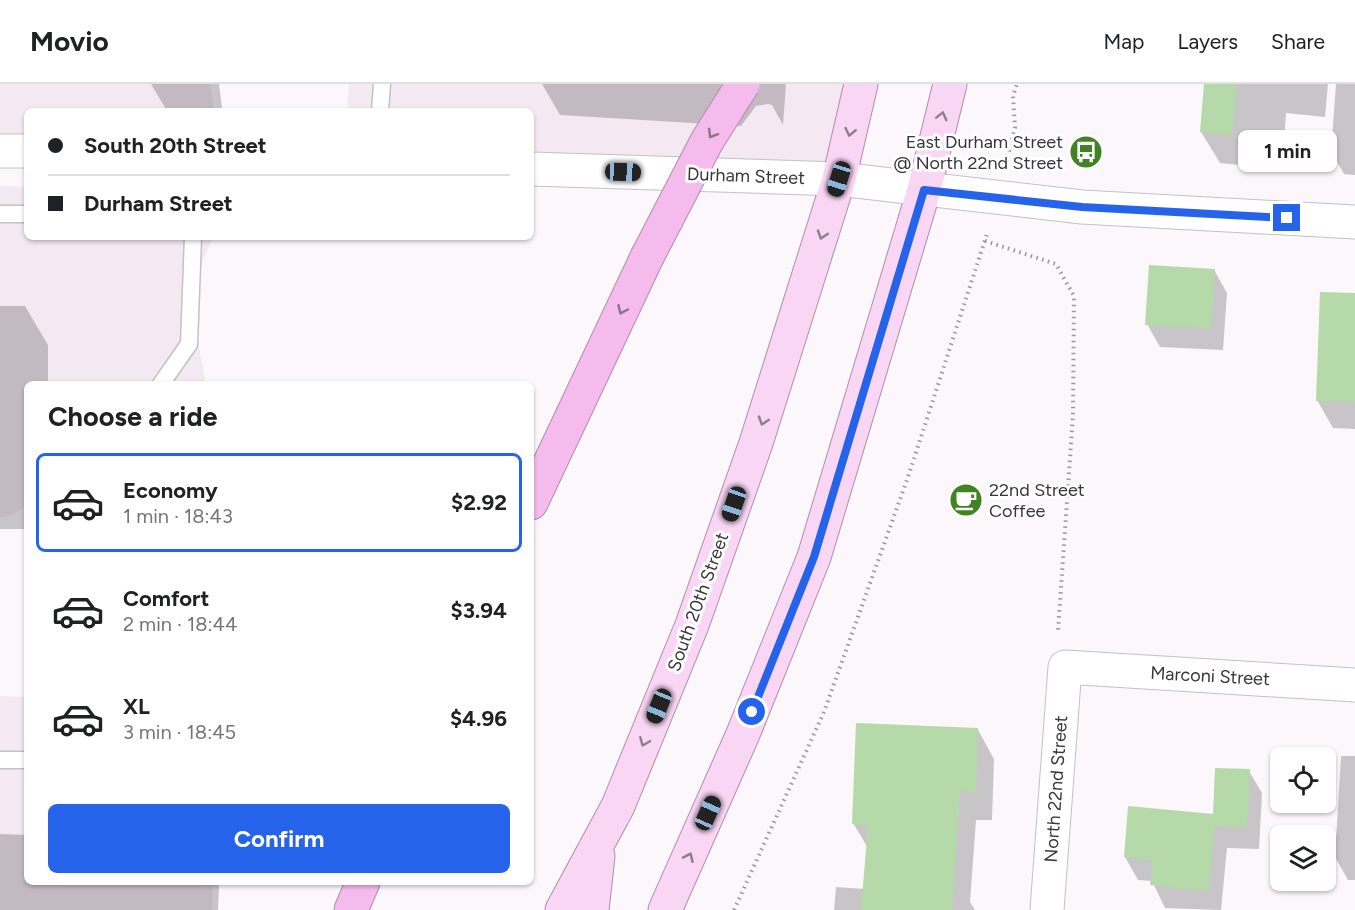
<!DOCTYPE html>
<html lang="en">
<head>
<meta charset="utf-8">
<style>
  :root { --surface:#fff; --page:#f6f6f6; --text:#202124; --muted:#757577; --line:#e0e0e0; --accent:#2563eb }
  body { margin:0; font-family:Figtree,sans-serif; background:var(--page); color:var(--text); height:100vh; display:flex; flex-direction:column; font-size:22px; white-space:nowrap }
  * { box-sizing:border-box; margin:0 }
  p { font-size:20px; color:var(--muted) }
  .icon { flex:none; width:33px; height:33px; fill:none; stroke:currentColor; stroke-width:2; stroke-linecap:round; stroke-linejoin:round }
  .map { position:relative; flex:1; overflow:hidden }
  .details { position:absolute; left:24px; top:297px; width:510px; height:504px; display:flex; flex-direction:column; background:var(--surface); border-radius:9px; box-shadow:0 2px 4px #0004 }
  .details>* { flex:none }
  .top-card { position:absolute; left:24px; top:24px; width:510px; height:132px; border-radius:9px; box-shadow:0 2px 4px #0004; display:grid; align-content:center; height:132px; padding:0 24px; background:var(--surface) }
  .tools { position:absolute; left:1270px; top:663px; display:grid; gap:12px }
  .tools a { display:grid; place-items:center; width:66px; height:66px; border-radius:9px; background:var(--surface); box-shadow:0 2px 4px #0004; font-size:30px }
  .end { position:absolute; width:27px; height:27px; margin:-14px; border:8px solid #2563eb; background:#fff; box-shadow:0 0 0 3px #fff }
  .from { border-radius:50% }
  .bubble { position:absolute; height:42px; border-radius:9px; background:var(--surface); box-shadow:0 2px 4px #0004; font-size:20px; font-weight:700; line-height:42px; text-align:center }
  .car { position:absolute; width:18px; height:36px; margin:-18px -9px; border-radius:8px; box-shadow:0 0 4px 2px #0007; background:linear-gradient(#222 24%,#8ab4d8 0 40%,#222 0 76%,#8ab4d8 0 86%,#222 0) }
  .top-card b { display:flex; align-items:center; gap:21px; height:57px; font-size:22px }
  .top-card b+b { border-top:2px solid var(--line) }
  .top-card i { width:15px; height:15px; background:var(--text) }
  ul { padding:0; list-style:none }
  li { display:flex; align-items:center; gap:18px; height:99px; margin:0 12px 9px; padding:0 12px; border:3px solid transparent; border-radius:9px }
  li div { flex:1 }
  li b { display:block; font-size:22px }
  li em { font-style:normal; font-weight:700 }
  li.on { border-color:var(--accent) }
  li>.icon { width:54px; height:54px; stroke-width:1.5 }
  h2 { padding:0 24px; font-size:27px; line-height:72px }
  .button { display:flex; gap:12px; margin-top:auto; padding:12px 24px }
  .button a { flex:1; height:69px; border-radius:9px; background:var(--accent); color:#fff; font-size:24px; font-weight:700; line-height:69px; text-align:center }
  header { display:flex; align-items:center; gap:36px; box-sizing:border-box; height:84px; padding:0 30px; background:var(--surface); border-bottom:2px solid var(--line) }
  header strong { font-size:28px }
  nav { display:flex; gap:33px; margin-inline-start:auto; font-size:21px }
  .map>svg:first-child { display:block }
</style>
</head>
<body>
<header>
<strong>Movio</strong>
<nav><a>Map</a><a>Layers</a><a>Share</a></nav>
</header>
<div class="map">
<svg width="1355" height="826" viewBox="0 0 1355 826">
  <rect width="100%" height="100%" fill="#fbf7fa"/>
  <!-- built -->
  <path fill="#f4e9f2" d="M0 0H210L214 27H27V74L0 73Z
    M349 0H846L822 110 531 95V27H347Z
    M0 102 27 103V153H213L189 210 206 300H27V421L10 432 0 433Z
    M0 612 27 613V798H213L212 826H0Z"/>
  <!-- shadow -->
  <path fill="#0003" d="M151 0H219L222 24 167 27Z
    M542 0H786L783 41 772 21 768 20 756 22 741 42 560 31Z
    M1206 0H1328L1325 33 1286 29 1284 57 1252 54 1250 82 1220 79 1201 48Z
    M1336 0H1355V91L1344 90 1331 68Z
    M1214 186 1227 209 1223 266 1160 263 1147 240Z
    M1355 211V345L1333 344 1317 316Z
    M0 222H25L48 261V300H27V445H0Z
    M978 646 994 675 992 736H976L970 818 975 826H834L836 803 865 805 868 764 853 739Z
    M1341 672H1355V796H1348L1335 773Z
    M1249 687 1262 709 1259 765 1227 764 1221 826 1165 824 1152 797 1138 796 1125 773 1214 732Z
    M0 750 27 751V798H217L219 802 218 826H0Z"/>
  <!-- building -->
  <path fill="#b6d9aa" d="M1204 0H1237L1232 51 1200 48Z
    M1149 181 1215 185 1211 244 1145 241Z
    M1320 208 1355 209V318L1316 317Z
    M856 639 978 644 976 708 960 707 952 826H861L868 741 852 740Z
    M1215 684 1250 685 1247 743 1215 742 1208 807 1150 801 1153 776 1124 773 1128 722 1213 730Z"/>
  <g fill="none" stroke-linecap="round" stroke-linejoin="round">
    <defs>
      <path id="lane" d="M380 27 382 0
        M0 130H27
        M161 300 189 260 193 153
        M0 676H27"/>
      <path id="street" d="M0 67H27
        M531 85 839 95 1082 123 1355 138
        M1047 826 1065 583 1355 601"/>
      <path id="primary" d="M562 826 618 722 692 541 756 359 839 95 861 0
        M592 826 598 772
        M665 826 743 650 814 473 924 106 950 0"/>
      <path id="highway" d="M531 419 647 173
        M351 826 363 798"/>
    </defs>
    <!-- lane casing -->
    <use href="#lane" stroke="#c4c0c3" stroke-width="19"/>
    <!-- street casing -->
    <use href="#street" stroke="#c4c0c3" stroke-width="35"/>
    <!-- primary casing -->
    <use href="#primary" stroke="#b28cad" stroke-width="35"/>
    <!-- highway casing -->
    <use href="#highway" stroke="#b28cad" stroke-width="35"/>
    <!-- path -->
    <path stroke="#9a979a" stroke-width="4" stroke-dasharray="1.5 4.5" stroke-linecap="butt" d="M1006 79 1015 44 1013 12 1017 0
      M985 157 1056 180 1074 212 1073 331 1058 547
      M734 826 824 628 908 393 987 150"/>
    <!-- lane -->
    <use href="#lane" stroke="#fff" stroke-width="16"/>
    <!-- street -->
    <use href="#street" stroke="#fff" stroke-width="33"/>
    <!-- primary -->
    <use href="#primary" stroke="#f8d6f4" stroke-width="33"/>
    <!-- highway -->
    <use href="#highway" stroke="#f4bbec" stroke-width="33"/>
    <defs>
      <path id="highway-bridge" d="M647 173 707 57 743 0"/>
    </defs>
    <!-- highway-bridge casing -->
    <use href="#highway-bridge" stroke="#b28cad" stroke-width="35" stroke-linecap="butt"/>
    <!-- highway-bridge -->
    <use href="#highway-bridge" stroke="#f4bbec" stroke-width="33"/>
  </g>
  <!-- one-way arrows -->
  <defs><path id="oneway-chevron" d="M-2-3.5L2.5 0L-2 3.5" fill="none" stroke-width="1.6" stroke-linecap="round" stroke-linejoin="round" transform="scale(1.5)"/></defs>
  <g stroke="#8e7e8d">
    <use href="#oneway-chevron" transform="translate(942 32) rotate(-76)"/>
    <use href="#oneway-chevron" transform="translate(850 48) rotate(103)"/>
    <use href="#oneway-chevron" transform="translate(822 151) rotate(108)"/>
    <use href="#oneway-chevron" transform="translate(763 337) rotate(108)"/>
    <use href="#oneway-chevron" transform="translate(644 658) rotate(112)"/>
    <use href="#oneway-chevron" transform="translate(689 773) rotate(-66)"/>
  </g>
  <g stroke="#8d7289">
    <use href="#oneway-chevron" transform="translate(712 50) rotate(122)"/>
    <use href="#oneway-chevron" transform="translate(622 226) rotate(115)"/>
  </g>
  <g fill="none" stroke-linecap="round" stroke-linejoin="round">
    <!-- route -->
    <path stroke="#2563eb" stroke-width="8" d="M752 628 814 473 924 106 1082 123 1287 134"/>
  </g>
  <!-- icons -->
  <defs>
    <symbol id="bus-disc" viewBox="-11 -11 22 22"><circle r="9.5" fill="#418223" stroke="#fff"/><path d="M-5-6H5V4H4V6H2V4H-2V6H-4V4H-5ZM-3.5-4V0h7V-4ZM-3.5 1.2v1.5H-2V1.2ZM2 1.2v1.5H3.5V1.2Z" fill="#fff"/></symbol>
    <symbol id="cafe-disc" viewBox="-11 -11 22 22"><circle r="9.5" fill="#418223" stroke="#fff"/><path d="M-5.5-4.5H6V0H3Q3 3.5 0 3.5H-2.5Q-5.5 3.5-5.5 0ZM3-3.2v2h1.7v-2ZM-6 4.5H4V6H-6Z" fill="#fff"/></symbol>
  </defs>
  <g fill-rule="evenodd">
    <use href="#bus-disc" x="1067" y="49" width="38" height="38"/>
    <use href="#cafe-disc" x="947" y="397" width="38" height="38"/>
  </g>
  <g text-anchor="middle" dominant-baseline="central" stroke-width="6" stroke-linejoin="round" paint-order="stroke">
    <!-- poi labels -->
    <g font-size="18" fill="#383638" stroke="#fff" text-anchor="end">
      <text x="1063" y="58">East Durham Street<tspan x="1063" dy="21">@ North 22nd Street</tspan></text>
      <text x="989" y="406" text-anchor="start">22nd Street<tspan x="989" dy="21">Coffee</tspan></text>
    </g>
    <!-- street labels -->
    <g font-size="18" fill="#383638" stroke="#fff">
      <text transform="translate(746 92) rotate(2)">Durham Street</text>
      <text transform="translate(698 518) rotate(-70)">South 20th Street</text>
      <text transform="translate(1210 592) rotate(3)">Marconi Street</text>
      <text transform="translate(1056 705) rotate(-86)">North 22nd Street</text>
    </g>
  </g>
</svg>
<div class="tools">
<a><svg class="icon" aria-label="locate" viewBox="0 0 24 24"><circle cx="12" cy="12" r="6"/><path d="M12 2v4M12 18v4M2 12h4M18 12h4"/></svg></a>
<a><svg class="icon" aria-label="layers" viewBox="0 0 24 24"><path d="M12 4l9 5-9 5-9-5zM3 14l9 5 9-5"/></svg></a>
</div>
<i class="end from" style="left:752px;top:628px"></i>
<i class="end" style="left:1287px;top:134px"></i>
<div class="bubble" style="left:1238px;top:46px;width:99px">1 min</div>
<i class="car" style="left:623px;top:88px;rotate:92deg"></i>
<i class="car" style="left:839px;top:95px;rotate:197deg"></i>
<i class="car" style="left:734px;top:420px;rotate:199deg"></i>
<i class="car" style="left:659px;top:622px;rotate:202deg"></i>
<i class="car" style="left:708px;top:729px;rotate:24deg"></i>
<div class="top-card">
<b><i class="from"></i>South 20th Street</b>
<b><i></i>Durham Street</b>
</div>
<section class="details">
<h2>Choose a ride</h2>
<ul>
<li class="on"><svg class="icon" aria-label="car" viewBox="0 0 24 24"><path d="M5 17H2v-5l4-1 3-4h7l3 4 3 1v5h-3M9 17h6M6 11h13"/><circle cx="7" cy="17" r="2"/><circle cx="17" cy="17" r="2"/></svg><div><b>Economy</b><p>1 min · 18:43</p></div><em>$2.92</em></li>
<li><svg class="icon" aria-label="car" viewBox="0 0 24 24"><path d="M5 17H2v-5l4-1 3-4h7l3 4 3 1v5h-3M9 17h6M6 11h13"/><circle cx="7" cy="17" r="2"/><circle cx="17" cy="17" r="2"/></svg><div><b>Comfort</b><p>2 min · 18:44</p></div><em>$3.94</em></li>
<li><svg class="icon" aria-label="car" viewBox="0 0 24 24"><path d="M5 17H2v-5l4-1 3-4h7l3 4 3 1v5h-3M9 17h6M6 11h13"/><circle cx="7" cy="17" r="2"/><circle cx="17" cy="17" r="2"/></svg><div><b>XL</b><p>3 min · 18:45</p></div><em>$4.96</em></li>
</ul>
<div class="button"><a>Confirm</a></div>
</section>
</div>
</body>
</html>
